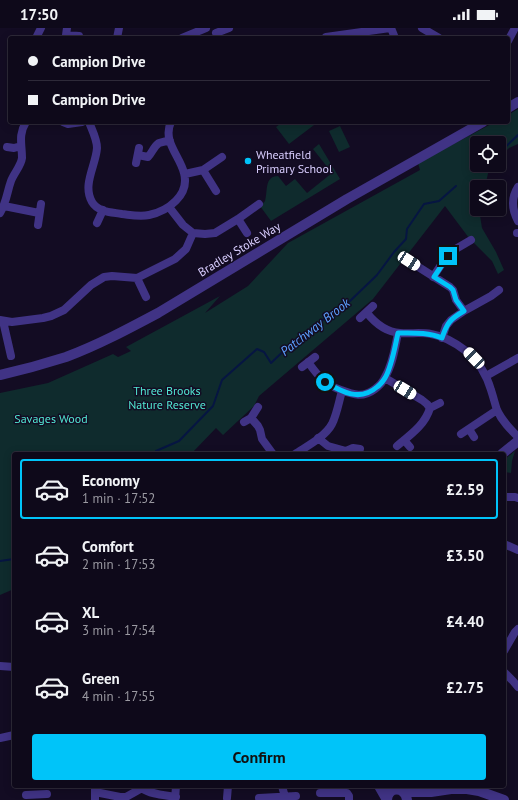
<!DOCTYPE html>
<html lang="en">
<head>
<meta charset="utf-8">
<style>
  :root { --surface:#0e091a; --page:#1c1727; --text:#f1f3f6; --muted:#9b9aa2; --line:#2e2a39; --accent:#00c4f9 }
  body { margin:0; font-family:"PT Sans",sans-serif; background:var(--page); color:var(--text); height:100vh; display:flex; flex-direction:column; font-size:15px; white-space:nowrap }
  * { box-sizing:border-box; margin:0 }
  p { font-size:13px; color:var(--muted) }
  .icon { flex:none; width:22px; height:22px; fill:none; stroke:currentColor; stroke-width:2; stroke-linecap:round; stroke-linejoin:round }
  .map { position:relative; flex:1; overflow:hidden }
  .panel { position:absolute; left:12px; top:424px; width:494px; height:336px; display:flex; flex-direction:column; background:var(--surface); border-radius:4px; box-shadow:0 2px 10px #0003,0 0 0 1px var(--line) }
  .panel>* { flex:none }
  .guide { position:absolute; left:8px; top:8px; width:502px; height:88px; border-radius:4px; box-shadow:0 2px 10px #0003,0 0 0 1px var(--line); display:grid; align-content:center; height:88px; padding:0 20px; background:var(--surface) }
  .tools { position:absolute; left:470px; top:108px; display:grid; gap:8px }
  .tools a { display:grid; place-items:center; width:36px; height:36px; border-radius:4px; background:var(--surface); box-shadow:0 2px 10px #0003,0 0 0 1px var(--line); font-size:20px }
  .end { position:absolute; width:18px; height:18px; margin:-9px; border:5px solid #00c4f9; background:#111; box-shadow:0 0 0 2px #111 }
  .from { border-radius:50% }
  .car { position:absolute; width:12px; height:24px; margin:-12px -6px; border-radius:5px; box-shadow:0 0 3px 1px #0007; background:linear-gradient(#fff 24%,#345 0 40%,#fff 0 76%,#345 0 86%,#fff 0) }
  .guide b { display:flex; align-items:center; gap:14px; height:38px; font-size:15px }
  .guide b+b { border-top:1px solid var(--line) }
  .guide i { width:10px; height:10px; background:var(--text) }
  ul { padding:7px 0 0; list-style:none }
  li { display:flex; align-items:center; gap:12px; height:60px; margin:0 8px 6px; padding:0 12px; border:2px solid transparent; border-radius:4px }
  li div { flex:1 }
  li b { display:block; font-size:15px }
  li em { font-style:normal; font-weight:600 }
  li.active { border-color:var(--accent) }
  li>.icon { width:36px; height:36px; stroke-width:1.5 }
  .button { display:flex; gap:8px; margin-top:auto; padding:8px 20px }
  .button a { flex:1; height:46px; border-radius:4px; background:var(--accent); color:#111; font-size:16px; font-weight:600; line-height:46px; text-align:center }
  .status { display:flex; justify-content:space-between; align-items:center; height:28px; padding:0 20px; background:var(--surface); direction:ltr }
  .status svg { height:11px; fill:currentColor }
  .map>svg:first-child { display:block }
</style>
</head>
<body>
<div class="status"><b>17:50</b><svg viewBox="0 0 49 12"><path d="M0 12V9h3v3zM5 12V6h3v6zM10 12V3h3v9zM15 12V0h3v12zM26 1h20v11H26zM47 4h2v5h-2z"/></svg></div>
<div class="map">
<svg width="518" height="772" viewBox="0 0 518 772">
  <rect width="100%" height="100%" fill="#130c23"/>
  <!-- green -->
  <path fill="#0f2b2d" d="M518 81V116L509 120 499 130V115H477V137H493L489 141 485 159H477V181H479L482 200 496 224 504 242 498 246 492 233 469 210 445 178 373 271 259 368 254 378 223 407 216 400 192 425 183 426H14V561L0 567V365L48 355 113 326 118 329 131 323 126 319 220 268 205 285 248 258 288 215 420 142 418 135 495 94H508V87Z
    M283 94H318L289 116 276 99Z
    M340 98 350 119 339 124 329 103Z
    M319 116 340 151 271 193 260 178C262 176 264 175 265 173 268 164 264 148 278 148L286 158 295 151 307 165 332 145 313 121Z
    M515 423 512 433 511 445 504 444V432Z"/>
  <!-- water -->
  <path fill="#061542" d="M194 359 197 362 194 367 192 369H189L186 365 189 361Z"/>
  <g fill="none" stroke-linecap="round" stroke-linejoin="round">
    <!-- stream -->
    <path stroke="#061542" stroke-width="2" d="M499 125 518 107
      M478 139 481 137
      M154 426 156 423 179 413 213 378 222 352 257 321 264 324 271 335 291 316 304 310 306 307 323 292 350 273 377 247 394 224 406 211 407 201 424 176 439 173 456 158
      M0 533 14 531"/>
    <!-- minor -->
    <path stroke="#403385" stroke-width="8" d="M67 0 66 7 79 8
      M391 0 395 10
      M422 0 439 10
      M216 5 229 0
      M326 9 390 0
      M36 10 41 0
      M117 10 119 0
      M182 10 206 0
      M508 13 515 0
      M63 94 68 96 82 94
      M89 94C92 102 97 111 97 120 96 137 82 157 92 174 98 184 111 184 122 186 131 187 140 189 149 187 168 183 190 167 184 145 180 128 162 113 171 94
      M7 119 14 120 21 118
      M138 127 148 129C152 125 154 118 159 115 162 114 166 113 170 113
      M136 135 139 120
      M203 142 216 163
      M185 146 203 142 222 129
      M518 159C511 170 512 182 518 193
      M4 178 39 185
      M169 179 183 197 193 205 205 206 215 205 238 191 259 176
      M0 185C7 173 7 164 11 153 14 145 21 138 22 130 22 116 18 107 26 94
      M238 191 247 205
      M97 195 103 182
      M38 197 41 176
      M517 205H518
      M409 233 450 259 453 262 456 272 464 283
      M433 249 441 237 454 222 471 212
      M137 250 146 269
      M367 285C375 295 387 304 400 305 410 306 421 304 431 306 443 308 457 316 466 323 478 332 487 348 491 362 493 368 495 376 497 382 502 393 510 401 518 409
      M360 290 373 278
      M0 292 12 294 43 290 51 288 64 282 91 257 104 249 112 248 137 250 175 231 186 221 193 205
      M3 293 11 328
      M442 310 446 298 451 292 464 283 491 268 499 262
      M308 334C313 341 318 348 324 353 329 357 335 360 341 362 354 367 363 370 375 361 379 358 383 354 385 349 393 336 395 319 398 305
      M302 339 315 329
      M486 348 518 330
      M385 350 422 372 427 376 430 380C425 397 410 407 397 418
      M430 380 440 375
      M251 390 258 398 260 402 262 411 273 426
      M244 394 251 390 258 379
      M469 401 474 409
      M461 406 497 382
      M318 410 328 418 346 423 353 420 360 421
      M404 412 410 419
      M295 426C307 418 325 409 332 396 337 386 339 373 342 363
      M505 469H515L518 470
      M504 516 518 522
      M504 623 515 604 518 601
      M0 638 14 639
      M504 644 513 653 518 659
      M0 710 14 707
      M282 758 285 769
      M142 760C151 767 165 767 176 769
      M95 764 120 769H126L142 760 143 758
      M320 765H347L349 768V772
      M26 767 47 766
      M227 770 228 758
      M259 770 296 768
      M95 772V758
      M175 772 176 758"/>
    <!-- tertiary -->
    <path stroke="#403385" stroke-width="10" d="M508 80 518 74
      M0 347C22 342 44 336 66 329 98 317 128 301 158 285L347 171 483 94
      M502 426 518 413
      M379 758 387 772
      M404 764H431L451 761H467L479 763 504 772
      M387 772C388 758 405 758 407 772"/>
  </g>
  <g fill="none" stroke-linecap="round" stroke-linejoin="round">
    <!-- route -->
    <path stroke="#00c4f9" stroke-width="5" d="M325 354C342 364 360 374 377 359 380 357 383 353 385 350 392 338 395 318 398 305 413 305 428 304 442 310 447 295 450 291 464 283L456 272 453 262 450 259 434 249 448 228"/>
  </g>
  <!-- markers -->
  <circle fill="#00c4f9" stroke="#130c23" stroke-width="1.5" cx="248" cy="133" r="4"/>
  <g text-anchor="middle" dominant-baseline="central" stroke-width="3" stroke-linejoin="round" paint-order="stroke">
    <!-- poi labels -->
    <g font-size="12" fill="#d9ceff" stroke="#130c23" text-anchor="start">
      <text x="256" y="126">Wheatfield<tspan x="256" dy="14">Primary School</tspan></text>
    </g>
    <!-- street labels -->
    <g font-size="12" fill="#d9ceff" stroke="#130c23">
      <text transform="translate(239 221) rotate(-31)">Bradley Stoke Way</text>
    </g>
    <!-- park labels -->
    <g font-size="12" fill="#51e8d3" stroke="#130c23">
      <text x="167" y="362">Three Brooks<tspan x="167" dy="14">Nature Reserve</tspan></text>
      <text x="51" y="390">Savages Wood</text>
    </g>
    <!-- water labels -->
    <g font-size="13" font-style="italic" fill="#5ca1ff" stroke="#130c23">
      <text transform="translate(315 299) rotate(-38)">Patchway Brook</text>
    </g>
  </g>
</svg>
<div class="tools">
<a><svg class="icon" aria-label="locate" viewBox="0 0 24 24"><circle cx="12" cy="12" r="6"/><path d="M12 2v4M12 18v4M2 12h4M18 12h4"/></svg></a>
<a><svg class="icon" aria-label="layers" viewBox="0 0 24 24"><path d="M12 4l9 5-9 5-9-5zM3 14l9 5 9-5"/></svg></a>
</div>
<i class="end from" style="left:325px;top:354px"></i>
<i class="end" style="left:448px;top:228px"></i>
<i class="car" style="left:409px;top:233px;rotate:123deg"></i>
<i class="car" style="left:474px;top:330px;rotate:316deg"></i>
<i class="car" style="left:405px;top:362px;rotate:121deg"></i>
<div class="guide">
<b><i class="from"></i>Campion Drive</b>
<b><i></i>Campion Drive</b>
</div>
<section class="panel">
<ul>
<li class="active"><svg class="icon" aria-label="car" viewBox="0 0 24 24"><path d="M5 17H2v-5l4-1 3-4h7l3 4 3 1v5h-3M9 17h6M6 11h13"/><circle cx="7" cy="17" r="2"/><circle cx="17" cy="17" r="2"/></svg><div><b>Economy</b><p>1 min · 17:52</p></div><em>£2.59</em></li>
<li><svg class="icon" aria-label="car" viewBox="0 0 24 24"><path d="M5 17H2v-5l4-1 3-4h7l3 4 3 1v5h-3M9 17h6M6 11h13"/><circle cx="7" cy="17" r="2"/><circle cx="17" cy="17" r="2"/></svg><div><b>Comfort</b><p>2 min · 17:53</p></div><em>£3.50</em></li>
<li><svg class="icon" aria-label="car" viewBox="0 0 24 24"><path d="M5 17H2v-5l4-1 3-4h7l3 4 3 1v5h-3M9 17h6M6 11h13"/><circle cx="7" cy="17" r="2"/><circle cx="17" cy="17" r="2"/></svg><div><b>XL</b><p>3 min · 17:54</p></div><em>£4.40</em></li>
<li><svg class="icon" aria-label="car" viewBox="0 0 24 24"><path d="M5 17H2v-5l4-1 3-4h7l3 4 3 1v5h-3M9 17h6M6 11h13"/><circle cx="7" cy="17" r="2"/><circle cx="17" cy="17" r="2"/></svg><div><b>Green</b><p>4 min · 17:55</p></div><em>£2.75</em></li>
</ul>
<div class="button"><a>Confirm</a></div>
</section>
</div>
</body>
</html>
